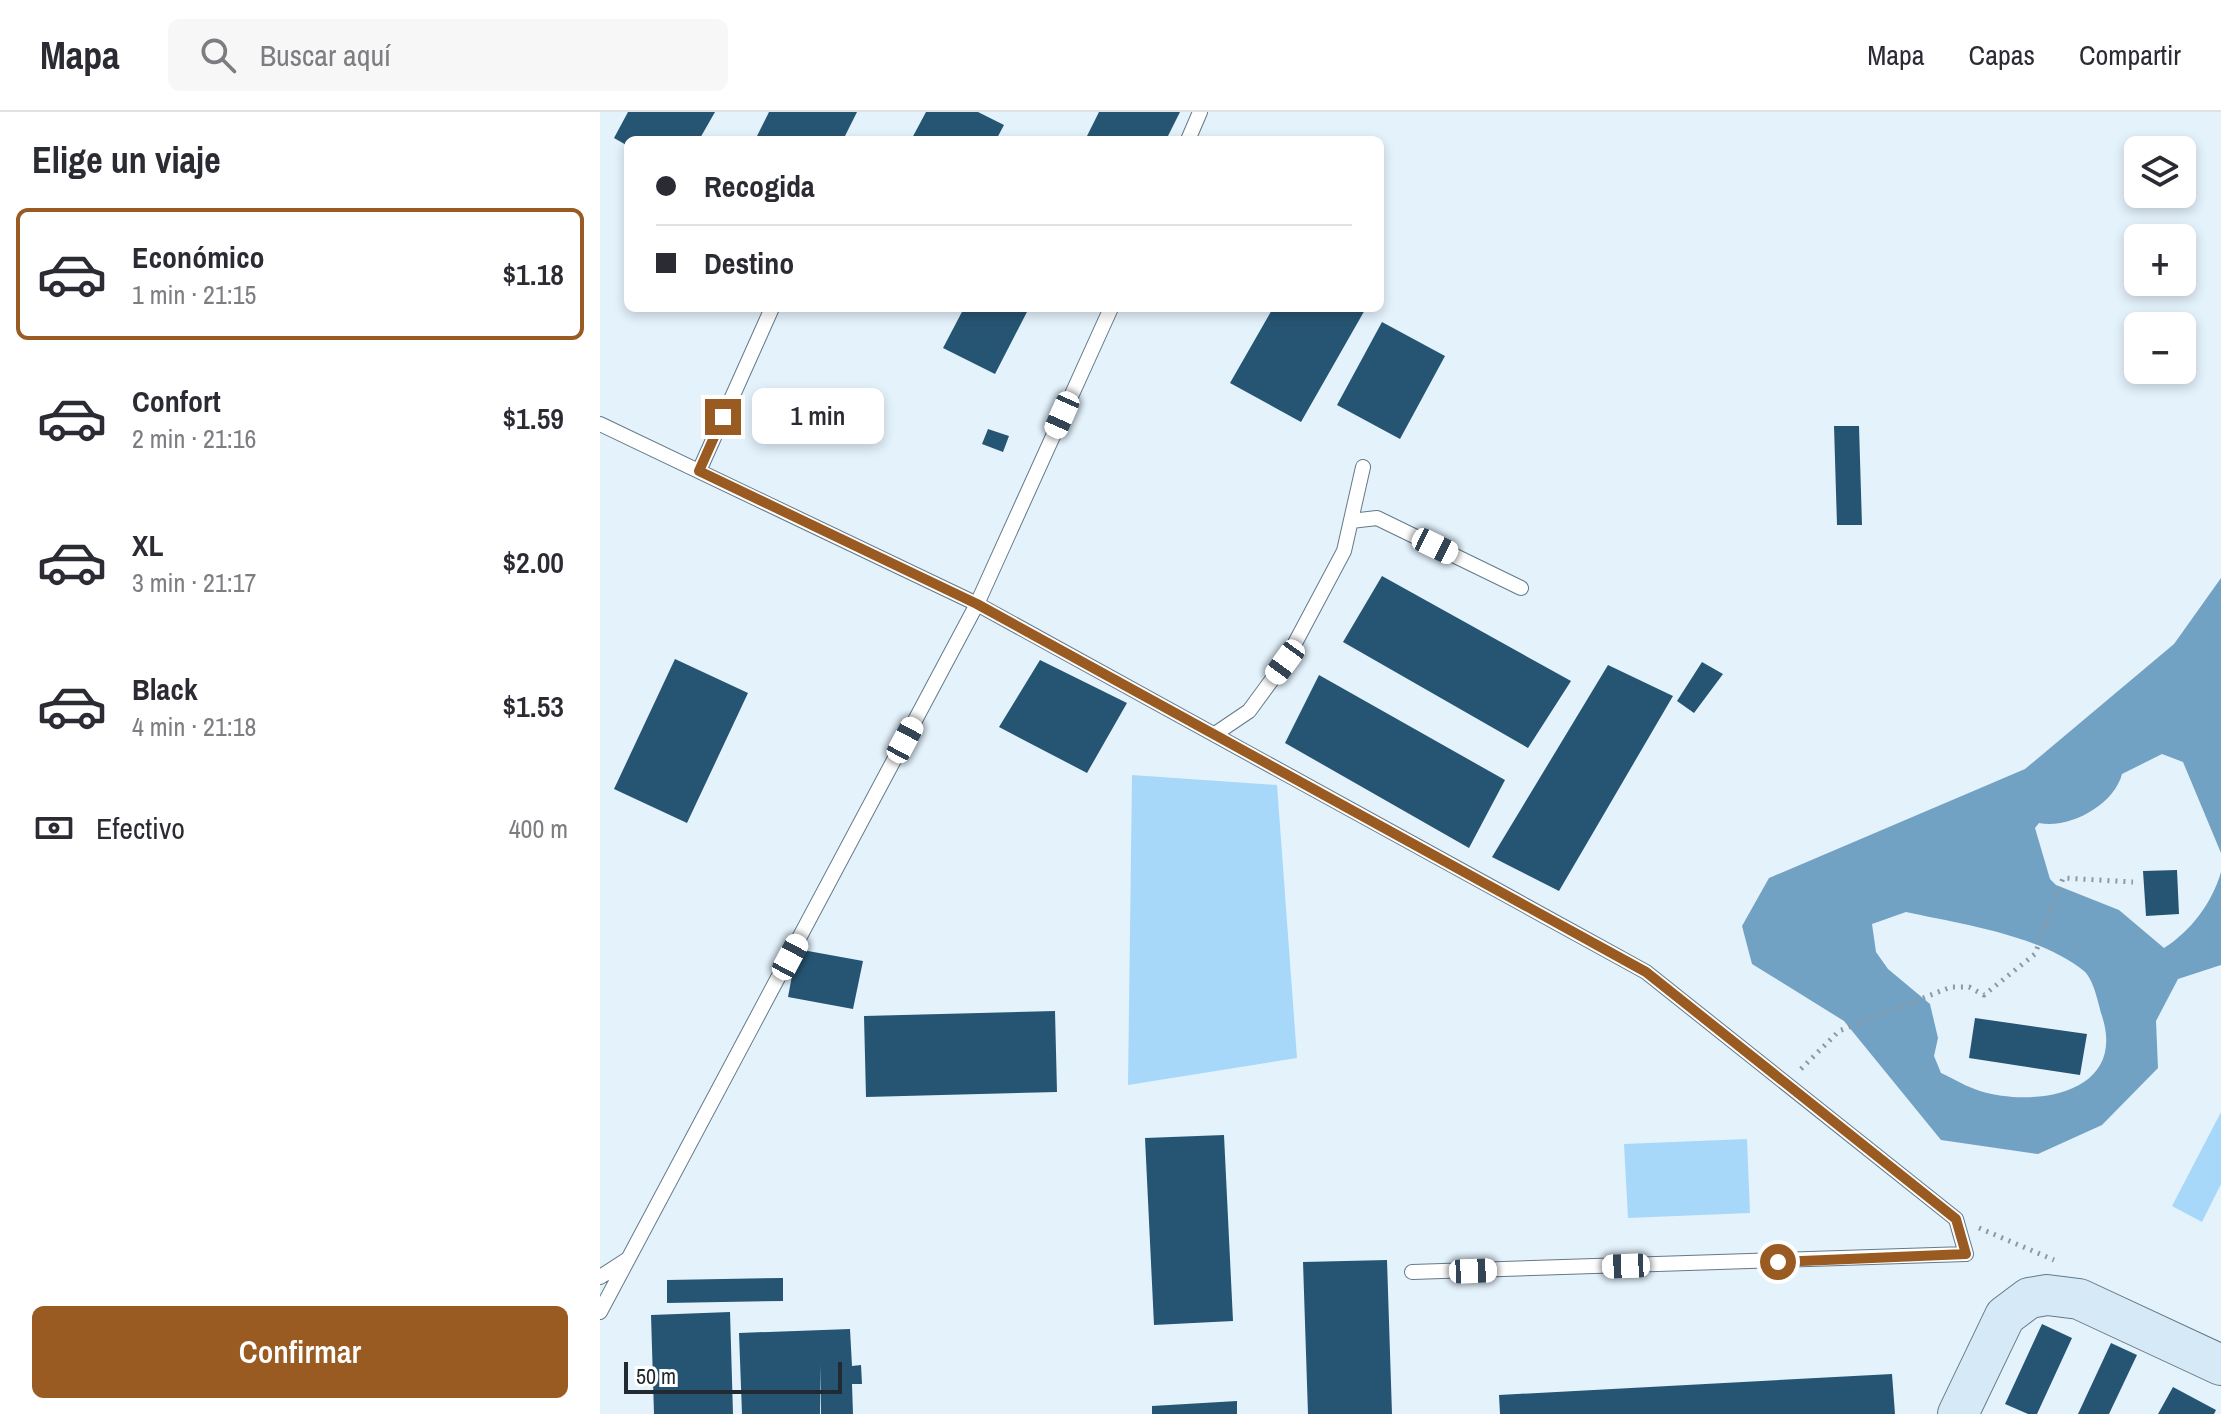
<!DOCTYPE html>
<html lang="es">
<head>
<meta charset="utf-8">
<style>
  :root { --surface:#fff; --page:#f7f7f7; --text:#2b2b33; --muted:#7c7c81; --line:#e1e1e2; --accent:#995b21 }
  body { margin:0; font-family:"Archivo Narrow",sans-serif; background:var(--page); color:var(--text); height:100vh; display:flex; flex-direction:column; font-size:30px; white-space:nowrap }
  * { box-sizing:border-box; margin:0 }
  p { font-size:26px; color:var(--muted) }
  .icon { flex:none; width:44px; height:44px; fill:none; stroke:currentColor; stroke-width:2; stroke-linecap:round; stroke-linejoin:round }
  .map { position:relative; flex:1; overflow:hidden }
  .details { display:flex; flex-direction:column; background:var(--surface); width:600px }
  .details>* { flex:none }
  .hud { position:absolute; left:24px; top:24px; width:760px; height:176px; border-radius:12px; box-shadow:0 4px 12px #0003; display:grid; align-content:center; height:176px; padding:0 32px; background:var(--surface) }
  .fabs { position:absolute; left:1524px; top:24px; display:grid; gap:16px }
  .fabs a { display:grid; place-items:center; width:72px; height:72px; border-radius:12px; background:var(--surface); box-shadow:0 4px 12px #0003; font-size:40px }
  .scale { position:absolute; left:24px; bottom:20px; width:218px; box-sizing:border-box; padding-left:8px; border:4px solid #212a30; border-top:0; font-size:22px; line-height:28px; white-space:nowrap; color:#212a30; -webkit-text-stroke:6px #fff; paint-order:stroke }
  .end { position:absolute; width:36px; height:36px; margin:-18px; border:10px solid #995b21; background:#fff; box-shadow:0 0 0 4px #fff }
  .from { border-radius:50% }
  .bubble { position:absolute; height:56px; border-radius:12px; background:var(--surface); box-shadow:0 4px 12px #0003; font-size:26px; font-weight:600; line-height:56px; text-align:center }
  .car { position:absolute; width:24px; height:48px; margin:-24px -12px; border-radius:10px; box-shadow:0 0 6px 2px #0007; background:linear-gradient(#fff 24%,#345 0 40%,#fff 0 76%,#345 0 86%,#fff 0) }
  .hud b { display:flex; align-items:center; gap:28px; height:76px; font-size:30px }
  .hud b+b { border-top:2px solid var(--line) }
  .hud i { width:20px; height:20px; background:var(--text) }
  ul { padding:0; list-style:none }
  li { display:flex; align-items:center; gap:24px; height:132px; margin:0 16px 12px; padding:0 16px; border:4px solid transparent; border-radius:12px }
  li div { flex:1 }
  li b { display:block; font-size:30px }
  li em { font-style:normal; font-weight:600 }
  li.on { border-color:var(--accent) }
  li>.icon { width:72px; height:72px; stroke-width:1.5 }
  h2 { padding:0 32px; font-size:36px; line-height:96px }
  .pay { display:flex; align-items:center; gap:20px; height:88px; padding:0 32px; font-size:30px }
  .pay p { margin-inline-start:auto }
  .cta { display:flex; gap:16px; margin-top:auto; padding:16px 32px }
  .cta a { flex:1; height:92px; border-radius:12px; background:var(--accent); color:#fff; font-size:32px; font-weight:600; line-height:92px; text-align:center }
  header { display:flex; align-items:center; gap:48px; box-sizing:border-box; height:112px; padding:0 40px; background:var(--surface); border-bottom:2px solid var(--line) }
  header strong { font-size:38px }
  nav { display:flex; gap:44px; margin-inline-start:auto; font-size:28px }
  .search { width:560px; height:72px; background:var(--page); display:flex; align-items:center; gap:20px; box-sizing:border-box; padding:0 28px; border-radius:12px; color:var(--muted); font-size:30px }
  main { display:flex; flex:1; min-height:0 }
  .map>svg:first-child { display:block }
</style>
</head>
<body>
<header>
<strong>Mapa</strong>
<div class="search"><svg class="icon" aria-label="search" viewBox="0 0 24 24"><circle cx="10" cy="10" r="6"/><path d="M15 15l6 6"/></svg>Buscar aquí</div>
<nav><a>Mapa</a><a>Capas</a><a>Compartir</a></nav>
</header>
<main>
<section class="details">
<h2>Elige un viaje</h2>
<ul>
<li class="on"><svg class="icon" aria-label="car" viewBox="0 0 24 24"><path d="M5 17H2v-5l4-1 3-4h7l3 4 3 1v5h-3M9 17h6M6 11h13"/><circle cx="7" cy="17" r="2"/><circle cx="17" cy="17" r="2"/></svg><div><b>Económico</b><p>1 min · 21:15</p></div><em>$1.18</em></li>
<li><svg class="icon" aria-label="car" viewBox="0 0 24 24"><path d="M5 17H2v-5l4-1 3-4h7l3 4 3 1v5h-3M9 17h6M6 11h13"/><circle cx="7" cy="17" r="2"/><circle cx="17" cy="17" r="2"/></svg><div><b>Confort</b><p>2 min · 21:16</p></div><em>$1.59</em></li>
<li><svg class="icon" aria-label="car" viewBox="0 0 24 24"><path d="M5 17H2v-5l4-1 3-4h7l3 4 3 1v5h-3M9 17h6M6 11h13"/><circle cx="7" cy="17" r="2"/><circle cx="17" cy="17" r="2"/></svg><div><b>XL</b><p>3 min · 21:17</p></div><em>$2.00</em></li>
<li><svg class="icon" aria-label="car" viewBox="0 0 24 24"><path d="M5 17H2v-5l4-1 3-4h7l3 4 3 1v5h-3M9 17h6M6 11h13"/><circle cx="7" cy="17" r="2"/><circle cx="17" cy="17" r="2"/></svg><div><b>Black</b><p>4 min · 21:18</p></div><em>$1.53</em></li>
</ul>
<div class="pay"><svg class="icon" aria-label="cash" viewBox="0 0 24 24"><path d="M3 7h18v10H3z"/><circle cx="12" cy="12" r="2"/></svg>Efectivo<p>400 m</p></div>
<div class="cta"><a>Confirmar</a></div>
</section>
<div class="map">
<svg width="1621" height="1302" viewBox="0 0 1621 1302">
  <rect width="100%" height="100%" fill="#e4f2fc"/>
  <!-- green -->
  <path fill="#a8d8f9" d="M532 663 677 673 697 946 528 973Z
    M1621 1000V1072L1602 1110 1572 1094Z
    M1147 1027 1150 1101 1028 1106 1024 1032Z"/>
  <!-- water -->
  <path fill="#72a2c3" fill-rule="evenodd" d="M1621 466V741L1583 650 1562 642 1522 662C1514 693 1470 717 1439 711L1435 716 1450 767 1456 773 1519 798 1564 836C1591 819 1612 791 1621 760V853L1578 867 1556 909 1558 956 1502 1013 1438 1042 1341 1028 1244 909 1152 852 1142 814 1169 766 1425 657 1574 532ZM1306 800C1361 812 1440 823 1484 859 1494 868 1498 891 1502 904 1527 981 1436 996 1380 979 1367 975 1354 967 1341 961L1334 944 1338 926 1330 892 1288 857 1276 840 1272 812Z"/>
  <!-- building -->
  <path fill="#265573" d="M28 0H115L99 28H28V34L14 26Z
    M169 0H257L243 28H155Z
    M326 0H378L404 13 396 28H311Z
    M499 0H580L566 28H485Z
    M364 196H429L395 262 343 236Z
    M673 196H766L701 310 630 271Z
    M782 210 845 244 800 327 737 293Z
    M1234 314H1259L1262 413H1237Z
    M388 317 409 324 403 340 382 332Z
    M782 464 971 569 928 636 743 530Z
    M75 547 148 581 87 711 14 677Z
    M440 548 527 591 487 661 399 615Z
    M1102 550 1123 562 1094 601 1077 589Z
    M1008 553 1073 584 959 779 892 745Z
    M719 563 905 668 869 736 685 631Z
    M1577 758 1579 802 1546 804 1543 759Z
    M197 837 263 849 253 897 188 885Z
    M455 899 457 980 266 985 264 904Z
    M1375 906 1487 922 1480 963 1369 946Z
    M624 1023 633 1209 554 1213 545 1026Z
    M787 1148 792 1302H708L703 1150Z
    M183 1166V1189L67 1191V1168Z
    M130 1200 133 1302H54L51 1203Z
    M1442 1212 1472 1226 1437 1302H1428L1405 1292Z
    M250 1217 252 1254 261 1253 262 1272H252L253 1302H221L220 1253V1302H142L139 1221Z
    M1511 1231 1537 1243 1509 1302H1478Z
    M1292 1262 1295 1302H900L899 1283Z
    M1573 1275 1616 1298 1614 1302H1558Z
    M637 1289V1302H552V1294Z"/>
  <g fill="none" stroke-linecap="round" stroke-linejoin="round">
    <defs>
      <path id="lane" d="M588 28 600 0
        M0 312 377 492 1046 860 1356 1107 1366 1142 812 1160
        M99 359 172 196
        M751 409 777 406 921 476
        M615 622 649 599 685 550 744 439 763 355
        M0 1165 28 1147
        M0 1200 377 492 511 196"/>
      <path id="secondary" d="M1358 1302 1405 1204 1429 1186 1447 1183 1479 1187 1621 1253"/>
    </defs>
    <!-- lane casing -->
    <use href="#lane" stroke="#647988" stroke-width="16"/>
    <!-- secondary casing -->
    <use href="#secondary" stroke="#647988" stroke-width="42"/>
    <!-- path -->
    <path stroke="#8d99a1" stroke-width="5" stroke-dasharray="2 6" stroke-linecap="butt" d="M1201 957 1239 919 1351 875H1369L1384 883 1435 842 1463 766 1533 770
      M1379 1116 1454 1148"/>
    <!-- lane -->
    <use href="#lane" stroke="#fff" stroke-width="14"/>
    <!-- secondary -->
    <use href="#secondary" stroke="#d6e9f6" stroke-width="40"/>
  </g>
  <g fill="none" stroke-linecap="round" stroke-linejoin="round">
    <!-- route -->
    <path stroke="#995b21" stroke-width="10" d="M123 305 99 359 377 492 1046 860 1356 1107 1366 1142 1178 1150"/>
  </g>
</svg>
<div class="fabs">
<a><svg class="icon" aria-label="layers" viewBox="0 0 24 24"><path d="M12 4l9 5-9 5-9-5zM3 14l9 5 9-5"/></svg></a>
<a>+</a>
<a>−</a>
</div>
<div class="scale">50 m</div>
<i class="end from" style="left:1178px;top:1150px"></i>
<i class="end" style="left:123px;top:305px"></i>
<div class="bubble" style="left:152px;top:276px;width:132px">1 min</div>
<i class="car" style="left:462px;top:303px;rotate:204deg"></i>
<i class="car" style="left:835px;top:434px;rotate:116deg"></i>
<i class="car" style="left:685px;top:550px;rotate:216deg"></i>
<i class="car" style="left:305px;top:628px;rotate:28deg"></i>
<i class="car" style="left:190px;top:845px;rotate:28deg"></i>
<i class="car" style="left:1026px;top:1154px;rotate:268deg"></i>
<i class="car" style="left:873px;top:1159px;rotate:88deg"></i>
<div class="hud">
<b><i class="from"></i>Recogida</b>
<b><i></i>Destino</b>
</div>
</div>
</main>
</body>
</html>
